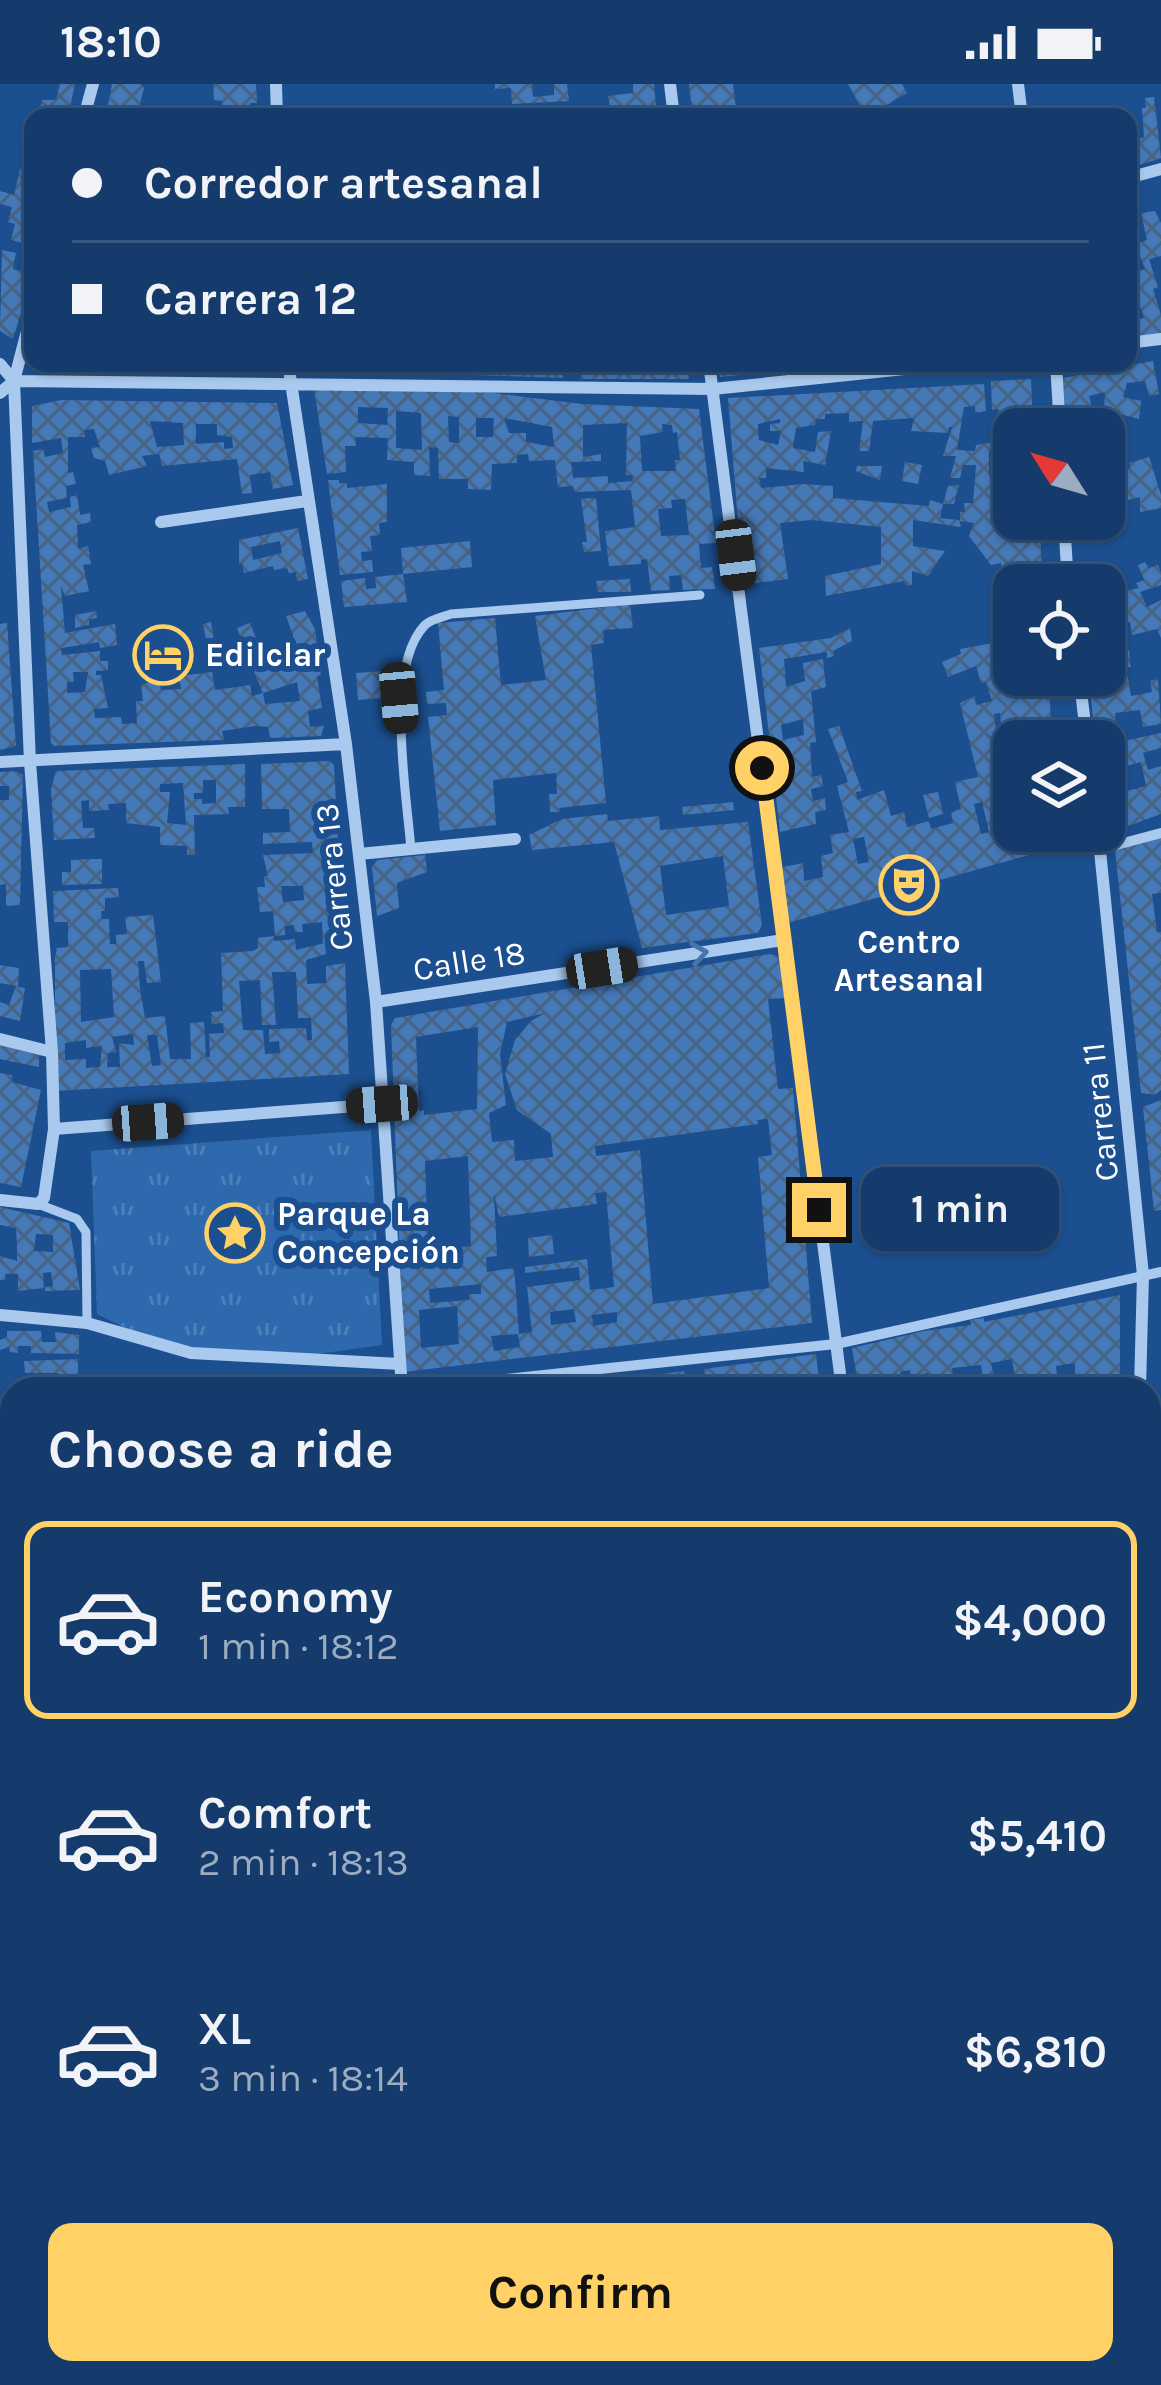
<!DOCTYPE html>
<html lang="en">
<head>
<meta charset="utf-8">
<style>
  :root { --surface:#143b6b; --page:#1d4271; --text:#f1f3f6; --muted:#9dadc1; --line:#33557e; --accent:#ffd166 }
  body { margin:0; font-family:Karla,sans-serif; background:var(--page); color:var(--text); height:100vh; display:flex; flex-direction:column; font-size:45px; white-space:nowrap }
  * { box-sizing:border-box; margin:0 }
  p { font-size:39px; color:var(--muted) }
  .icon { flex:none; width:66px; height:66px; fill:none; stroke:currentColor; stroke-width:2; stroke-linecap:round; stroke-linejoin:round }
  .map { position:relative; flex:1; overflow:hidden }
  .panel { position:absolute; left:0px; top:1293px; width:1161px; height:1008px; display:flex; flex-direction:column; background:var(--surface); border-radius:36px 36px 0 0; box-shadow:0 3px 9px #0004,0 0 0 3px var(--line) }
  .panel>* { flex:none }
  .top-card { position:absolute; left:24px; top:24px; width:1113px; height:264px; border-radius:24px; box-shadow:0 3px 9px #0004,0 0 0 3px var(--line); display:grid; align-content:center; height:264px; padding:0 48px; background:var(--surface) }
  .needle { width:78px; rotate:307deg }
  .controls { position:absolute; left:993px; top:324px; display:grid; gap:24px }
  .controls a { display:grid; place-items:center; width:132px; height:132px; border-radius:24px; background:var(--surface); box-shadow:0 3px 9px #0004,0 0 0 3px var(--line); font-size:60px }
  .end { position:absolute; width:54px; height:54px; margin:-27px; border:15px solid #ffd166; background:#111; box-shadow:0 0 0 6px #111 }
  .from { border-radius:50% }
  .bubble { position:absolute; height:84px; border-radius:24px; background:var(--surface); box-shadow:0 3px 9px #0004,0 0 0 3px var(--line); font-size:39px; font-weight:700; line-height:84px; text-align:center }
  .car { position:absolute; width:36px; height:72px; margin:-36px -18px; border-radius:15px; box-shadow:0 0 9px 3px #0007; background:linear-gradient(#222 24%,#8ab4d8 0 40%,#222 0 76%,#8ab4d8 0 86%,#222 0) }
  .top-card b { display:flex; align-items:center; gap:42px; height:114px; font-size:45px }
  .top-card b+b { border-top:3px solid var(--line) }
  .top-card i { width:30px; height:30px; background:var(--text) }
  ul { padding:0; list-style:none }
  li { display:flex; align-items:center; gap:36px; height:198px; margin:0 24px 18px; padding:0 24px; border:6px solid transparent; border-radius:24px }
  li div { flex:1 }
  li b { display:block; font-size:45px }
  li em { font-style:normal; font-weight:700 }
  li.on { border-color:var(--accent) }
  li>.icon { width:108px; height:108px; stroke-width:1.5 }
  h2 { padding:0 48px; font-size:54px; line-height:144px }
  .action { display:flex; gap:24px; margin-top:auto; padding:24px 48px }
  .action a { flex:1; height:138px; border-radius:24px; background:var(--accent); color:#111; font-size:48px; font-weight:700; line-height:138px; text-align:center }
  .status { display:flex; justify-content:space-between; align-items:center; height:84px; padding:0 60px; background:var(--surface); direction:ltr }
  .status svg { height:33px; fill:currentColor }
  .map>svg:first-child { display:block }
</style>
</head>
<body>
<div class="status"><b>18:10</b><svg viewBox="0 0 49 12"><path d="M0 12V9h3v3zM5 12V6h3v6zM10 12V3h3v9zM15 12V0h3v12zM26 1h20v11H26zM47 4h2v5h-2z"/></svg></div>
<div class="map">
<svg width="1161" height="2301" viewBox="0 0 1161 2301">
  <defs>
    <pattern id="park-tufts" width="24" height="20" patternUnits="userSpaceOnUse" patternTransform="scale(3)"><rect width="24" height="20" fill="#2e69ad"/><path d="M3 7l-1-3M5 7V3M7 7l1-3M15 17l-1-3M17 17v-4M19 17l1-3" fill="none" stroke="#4d80b9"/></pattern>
    <pattern id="building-cross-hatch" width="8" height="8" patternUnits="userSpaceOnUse" patternTransform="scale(3)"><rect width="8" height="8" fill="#4478b7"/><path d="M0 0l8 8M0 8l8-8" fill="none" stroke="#486282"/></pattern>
  </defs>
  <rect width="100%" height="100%" fill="#1b4f8f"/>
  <!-- park -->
  <path fill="url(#park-tufts)" d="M371 1046 382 1261 281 1275 162 1262 97 1230 91 1067Z"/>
  <!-- building -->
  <path fill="url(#building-cross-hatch)" fill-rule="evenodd" d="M60 0H75L68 33H38L42 16H56Z
    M112 0H140L144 4 138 27 148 28 147 33 106 32Z
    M213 0H256L257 19H250L251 33H223L222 17 214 16Z
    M495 0H532L533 13 554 11V0H567L569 17 512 20 511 4 495 5Z
    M633 0H654L657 33H612L608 12 633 9Z
    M689 0H733L737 33H693Z
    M848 0H902L907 9 866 33Z
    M1154 13 1161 74 1128 85V59L1144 53 1142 24H1146L1145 14Z
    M31 79H33V162L11 156 15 140 8 138 12 123 0 120V107L14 111 20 85 29 87Z
    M1155 127 1161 139V172L1149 175 1158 203 1153 205 1161 231V253L1128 258V237L1144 234 1136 210 1128 211V178L1133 189 1145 185 1138 167 1128 172V162L1147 156 1141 129Z
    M2 166 16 169 13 185 33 190 13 255 0 247Z
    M1153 277 1159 310 1149 312 1145 297 1127 299 1123 313 1141 317 1139 335 1104 326 1102 345H1066L1063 294ZM1105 308 1104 326 1093 328 1089 312Z
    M150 279H189L188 288 150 286Z
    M206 279H271L272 289H206Z
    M305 279H562L563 294 305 286Z
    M580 279H687L689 295H581Z
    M719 279H822L823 283 720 293Z
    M1031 295 1033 345H1014V369L989 367V391L992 401 1014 399V435H1040L1042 501H1024L1023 486 1006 487 1009 499H1003L1001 479 991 481 969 452 974 439 960 437V428H965L964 419H973L976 381H963L960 394H950L956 372H943L952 343H949L948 349 911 347 914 334 873 337 869 367H859L863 337 849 338V329L825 330V335H816L815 341 796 344 793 364 815 368 818 348 831 347 825 381 803 377 804 388 766 384V394H759L761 404 804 400 833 402V414L929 422 930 416 943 420 948 402 959 401 954 420H943L940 434 959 436 961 443 913 436V462L945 467 928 492 912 487V501L907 502 904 497 826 512 825 492 881 480V443L811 436 780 439 788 495 748 500 739 450 728 314 984 300 986 327 975 329V322L964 323 957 366 975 367 976 361 1001 357 998 325 992 326 991 297ZM780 335V339L770 340V347H781L778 361 759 356 758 340Z
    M341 302 494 309 582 320 699 325 716 459 699 460 701 484 712 483 715 505 683 506 681 491 669 492 670 506 651 507 647 475 641 476V480L609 482 605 447 635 443 631 406 574 408 573 402 558 403 555 376 529 377 528 370 517 371V379L492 380 491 406 468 405V395H439L438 364 429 363 430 392 414 391V378L387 376 388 354 355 353 356 362H345L346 388 327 390 314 304ZM358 323 388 324 387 341 358 339ZM396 327 421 329 422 366 396 364ZM448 332 459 333V359L449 358ZM476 334H494L493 353H476ZM504 334 552 343 554 363 526 358V349H509ZM627 339 626 391H632L633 397 608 399V392L573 394 571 378 601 377V370L583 373V341ZM662 340 672 341 673 349 677 348 680 376H675L676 387H642L640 352 663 348ZM685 415 689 451 661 452 658 425 672 424 671 416Z
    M61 316 277 319 293 401 273 405 270 388 250 391 252 409 242 410 237 375 162 382 159 370 142 372 147 382 109 391 105 377 94 374 91 364 100 363 94 345 84 346 85 353H68V389L73 388 76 400 66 402 67 414 47 418 49 428 71 423 70 413 77 411 80 431 90 429 91 438 77 441 78 465 88 462 91 480 83 481 89 507 65 512 61 502 65 549 115 540 117 561 100 564 99 558 74 562 61 564 62 571 100 567V577H108V586L96 587V591H101L108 624 94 625 95 634 121 633 122 640 137 639 136 617H143L141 601 159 594 161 606 181 605 179 593 167 594 164 575 175 574 179 592 212 588 215 606 250 601 252 612 263 609 253 586 294 572 293 551 286 532 305 527 315 545 321 591 317 592 322 624 308 627 310 643 324 642 321 652 270 654 268 643 256 642 222 647 224 656 54 662 51 659 33 367 43 365 45 373 63 369 61 354 32 359V322ZM150 337 183 339 184 361 157 363ZM196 340H217V351L232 353 233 364 224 365V358L196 360ZM73 588H88L85 608 67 609V598H74ZM297 598 300 617 265 620 263 609Z
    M1149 373 1161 411V424L1140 428V413L1120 418 1121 431 1074 456 1073 435H1104V387L1122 381 1124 386 1130 384 1129 379Z
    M905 378 922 381 918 400 902 397Z
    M857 382H882L880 396 856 387Z
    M328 396H339V399H347V404L387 400V438L379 439 380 451 370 452 372 467 361 468 362 477 372 476 373 488 340 491Z
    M596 414 601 467 584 468 582 458H587L581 415Z
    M298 444 308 495 297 497 296 488 289 489 287 484 274 486 273 482 244 489 242 479 239 480V456ZM280 457 282 469 253 476 251 463Z
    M470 457 472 483 403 490 401 464Z
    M1145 478 1149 484 1158 481 1161 489V501L1140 508 1147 523 1161 516V554L1157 545 1132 551 1130 538 1108 542 1110 557 1122 554 1124 567 1129 566 1131 583H1126L1131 612 1152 608 1150 597 1158 595 1161 640 1143 643 1140 626 1115 629 1117 648H1113L1115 659 1161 649V664L1143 669 1148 686 1161 682V730L1109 749 1104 720V657H1096L1088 591H1104V571L1111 569V562L1104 563V501L1079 498 1121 492 1124 507 1139 504 1136 499 1144 496 1138 481ZM1141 678 1146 702 1127 707 1123 683Z
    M403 490 407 518 344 523 341 497 365 494 366 505 376 504 375 493Z
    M630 495 631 508H598L596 497Z
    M1014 505V566L991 570 998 596 1049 591 1051 642H1055L1056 657H1014V672L994 675 997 693 1014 691V712L1008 713 1014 747H1066L1068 760 784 840 778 784 803 779 804 797 823 793 821 772 833 769 830 751 849 748 837 702 848 698 828 645 839 642 862 707 856 708 857 716 884 706 891 732 904 728 907 743 929 737 931 745 953 739 951 728 961 725 955 698 978 693 960 619 975 612 976 621 992 617 986 598 981 599 976 582 948 593 942 578 961 570 960 565 999 558 1004 525 995 526 1002 514H1007L1006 506ZM1000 629 1001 639 1008 637 1010 651 997 654 994 630ZM982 718 989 748 981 750 974 720ZM864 753 869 778 858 780 853 755Z
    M630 520 633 544 603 546 604 559 591 561 606 719 559 724 560 728H550L549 710H557L556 689 493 696 496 741 440 747 428 633 447 631 446 619 427 620 426 608 444 606 438 539 495 534 501 601 546 596 535 532Z
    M96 527 97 534 89 535V541L75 544V531Z
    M211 538 218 579 211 580 203 540Z
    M7 539 16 662 0 666V540Z
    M250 539 257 557 244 563 237 544Z
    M850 544 852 557 833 567 834 572 827 574V568L784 575 786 603 805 597 803 579 823 575 826 603 811 607 816 658 810 659 812 693 821 691 823 702 811 705 813 717 825 714 826 726 815 728 816 740 780 748 759 564 831 554ZM803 635 804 651 783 656 781 641Z
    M383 587 385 614 358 616 356 589Z
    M330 677 334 681 343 854 323 860 322 838 302 840 303 848H295L294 841 285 842V851L275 852 273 827 260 828 257 803H265L264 792H268L263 771 313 769 312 758 263 760V749L290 748 289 725H262L261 680ZM281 802H303L304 816 283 818Z
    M245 680V723H228L229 730 194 731 195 771H187V762L160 761V743L126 739V719L108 720 109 726 89 727V716L81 717 83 744H94L95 754 54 756 51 705 56 687ZM203 696H216V719L202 720V715H194V709H203ZM183 699 186 741 167 739 170 708H160V700Z
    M15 687 23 691 20 821 6 822V800L0 801V716H9V702H0V688Z
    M938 708 943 730 929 734 923 711Z
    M733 718 734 726 683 731 682 723Z
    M607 730 608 737 659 732 660 746 748 738 762 841 758 849 642 864 614 758 532 766 529 751 562 735ZM723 772 729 822 666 831 660 782Z
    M1161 753V809L1152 810 1157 848H1161V1006L1155 1011 1141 1009 1115 766Z
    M425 771 427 788 397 799 399 824 377 832 372 783 377 776Z
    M92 775H102V800L62 801V788H71V776Z
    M118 804 119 813 105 814V827H101L102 835H109L110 860H116V851L127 850 125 833 153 831 161 898 147 899 144 877H138L140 905 145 934 165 932 170 975H191L190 939 204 938 206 973H210L209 950 224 949 223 939 212 940 211 928 223 927 221 869 253 867 258 864V854L274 852V857L295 855 296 866 325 859 326 870 306 876 307 900 326 899V882L345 879 349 990 55 1007V873L57 864 68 863V838H54L53 807ZM111 885 114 933 81 938 80 886ZM272 888H296L298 934H311L312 956H307L306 944 269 945V958L279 957 280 969 265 970 263 946H243L239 897 260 896 262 941H276ZM133 950 134 961 119 959 120 983H107L108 969 116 968 112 953ZM147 951H157L161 981 152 982ZM86 956V964L102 962 100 983 86 984V975L65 976V959Z
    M770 870 780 873 784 890 785 914 768 915 778 1005 793 1004 812 1239 404 1288 391 941 395 934ZM545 929 531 937 515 956 505 990 517 1026 551 1050 553 1073 515 1077 514 1056 492 1058 489 1029 506 1021 500 970 507 938ZM478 943 477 1025 424 1031V1026L419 1027 416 953ZM768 1035 772 1071 758 1073 769 1204 653 1220 640 1066 596 1072 595 1062 758 1040 757 1036ZM468 1072 471 1162 428 1166 425 1077ZM606 1108 614 1203 590 1206 587 1175 525 1183V1189L579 1183 580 1196 527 1203 532 1248 519 1250 514 1184 487 1188 486 1173 497 1172 494 1109 499 1133 597 1120 595 1109ZM481 1200V1210H469V1216L430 1219 429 1205ZM457 1222 459 1260 421 1264 419 1226ZM574 1225 576 1238 551 1241 550 1228ZM617 1228V1238L593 1242 592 1231ZM518 1250 520 1263 494 1267 491 1252Z
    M0 881 19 884 18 903 25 904 20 937 0 932V918L9 921 16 902 0 899Z
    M0 961 39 971V983L0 975Z
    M0 989 12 991V998L41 1006 21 1103 0 1099Z
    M1161 1016V1126L1154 1127 1143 1023Z
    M0 1123 69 1139 80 1206 45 1207V1203L53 1202 51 1188 43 1189 44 1204 18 1207V1190H5L6 1196H0V1172L17 1177V1161L16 1144 0 1141ZM36 1150 53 1151V1168L34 1167Z
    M552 1151 554 1170 529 1173 528 1154Z
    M1120 1211V1305H1075V1279L1056 1282 1058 1305H1017L1012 1275 991 1279 994 1293 983 1295 981 1281 952 1284 954 1298 973 1293 975 1305H930L928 1289 911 1292 910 1286 900 1288 902 1305H859L852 1264 924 1247 971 1241 970 1236 984 1234V1238Z
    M7 1247H41L42 1258H56L55 1248 79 1251V1270L31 1269V1262H18V1269L10 1268 9 1263 0 1266V1256L7 1253Z
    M816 1270 820 1305H707L704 1285Z
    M78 1275V1304L58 1305V1289H25L24 1277Z
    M684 1287 686 1305H618L617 1296Z
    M372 1291V1305H325L324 1296Z
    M0 1334 12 1342V1356L6 1360 0 1356Z
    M0 1441H9L11 1474H0Z
    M12 1512V1577L0 1579V1513Z
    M0 1662H6L12 1675V1720L0 1690Z
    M1153 1737 1161 1742V1810L1156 1843H1161V1998L1149 1996V1743Z
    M0 1821 11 1861 0 1864Z
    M1149 2015 1161 2018V2064L1149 2061 1154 2046 1149 2045Z
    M8 2203 12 2231 0 2234V2205Z
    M1153 2222 1161 2224V2257L1149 2253Z
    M1149 2259 1161 2262V2289L1149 2286Z
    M109 2289H122L124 2301H69Z
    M239 2289H264L266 2301H242Z
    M382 2289H421L422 2297 385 2301Z
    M498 2289H522L524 2301H500Z
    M967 2289 998 2293V2289H1012L1010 2301 985 2297V2301H968Z"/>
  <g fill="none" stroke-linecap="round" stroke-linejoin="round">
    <!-- minor-tunnel -->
    <path stroke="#3d69a0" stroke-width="12" stroke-dasharray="12 6" stroke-linecap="butt" d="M496 279 497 294"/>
    <!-- service -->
    <path stroke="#a9c9ee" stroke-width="9" d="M411 766C407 711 384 583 425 541 431 535 443 533 451 530L700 511
      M38 1120 77 1135 86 1148 87 1239"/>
    <!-- pedestrian -->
    <path stroke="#a9c9ee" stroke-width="10" d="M1101 765 1161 749
      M411 1305 836 1260 1161 1188"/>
    <!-- minor -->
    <path stroke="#a9c9ee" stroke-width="12" d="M276 0 277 33
      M670 0 674 33
      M1018 0 1022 33
      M84 33 93 0
      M1128 94 1161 85
      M1128 259 1161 255
      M288 279 346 660 376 918 402 1305
      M709 279 842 1305
      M1056 279 1060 345
      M0 280 14 297
      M14 297 713 305 962 279
      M0 309 14 297 33 224
      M1064 435 1068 501
      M161 438 307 417
      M1079 591 1087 657
      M0 678 346 660
      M1098 747 1143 1191 1140 1305
      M359 770 515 755
      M376 918 783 856
      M0 955 52 968
      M54 1045 383 1020
      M0 1116 38 1120 44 1114 54 1045 52 968 30 678 14 297
      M0 1231 87 1239 191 1269 400 1280
      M1149 1423 1161 1422
      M0 1493 12 1492
      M1149 1604H1161
      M1149 1702 1161 1711
      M7 1733 12 1754
      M0 1982 12 1979
      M1149 2004 1161 2007
      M0 2249 12 2246
      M285 2289 288 2301
      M537 2289 539 2301
      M954 2289 955 2301
      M0 2292 14 2289
      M1109 2301 1112 2289"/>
  </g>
  <!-- one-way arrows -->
  <defs><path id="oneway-chevron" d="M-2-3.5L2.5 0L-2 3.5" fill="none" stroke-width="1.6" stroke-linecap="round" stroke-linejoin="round" transform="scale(3)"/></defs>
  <use stroke="#4674ac" href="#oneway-chevron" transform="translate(699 869) rotate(-9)"/>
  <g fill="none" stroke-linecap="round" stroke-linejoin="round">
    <!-- route -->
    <path stroke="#ffd166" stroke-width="15" d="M762 684 819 1126"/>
  </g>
  <!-- icons -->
  <defs>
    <symbol id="hotel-ring" viewBox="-11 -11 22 22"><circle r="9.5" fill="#1b4f8f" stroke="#ffd166" stroke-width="1.5"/><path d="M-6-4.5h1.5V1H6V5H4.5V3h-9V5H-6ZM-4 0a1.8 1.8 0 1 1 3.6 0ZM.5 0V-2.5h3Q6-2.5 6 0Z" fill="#ffd166"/></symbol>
    <symbol id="theatre-ring" viewBox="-11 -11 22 22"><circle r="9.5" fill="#1b4f8f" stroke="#ffd166" stroke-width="1.5"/><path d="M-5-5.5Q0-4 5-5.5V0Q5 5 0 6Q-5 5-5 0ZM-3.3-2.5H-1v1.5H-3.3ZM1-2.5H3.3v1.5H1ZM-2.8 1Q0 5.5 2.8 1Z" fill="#ffd166"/></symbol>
    <symbol id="sight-ring" viewBox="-11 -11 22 22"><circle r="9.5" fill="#1b4f8f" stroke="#ffd166" stroke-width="1.5"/><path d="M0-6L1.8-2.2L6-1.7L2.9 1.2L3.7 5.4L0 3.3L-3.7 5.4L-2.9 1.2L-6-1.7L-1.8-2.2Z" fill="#ffd166"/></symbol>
  </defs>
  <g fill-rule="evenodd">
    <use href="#hotel-ring" x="130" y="538" width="66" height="66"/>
    <use href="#theatre-ring" x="876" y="768" width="66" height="66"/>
    <use href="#sight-ring" x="202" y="1116" width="66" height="66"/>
  </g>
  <g text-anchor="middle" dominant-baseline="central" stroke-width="12" stroke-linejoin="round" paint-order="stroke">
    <!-- poi labels -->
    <g font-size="33" font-weight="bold" fill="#fff" stroke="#1b4f8f" text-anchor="start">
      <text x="205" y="571">Edilclar</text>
      <text x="909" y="858" text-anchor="middle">Centro<tspan x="909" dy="38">Artesanal</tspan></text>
      <text x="277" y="1130">Parque La<tspan x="277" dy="38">Concepción</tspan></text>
    </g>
    <!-- street labels -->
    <g font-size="33" fill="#fff" stroke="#1b4f8f">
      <text transform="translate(334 793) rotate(-96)">Carrera 13</text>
      <text transform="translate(469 877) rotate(-9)">Calle 18</text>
      <text transform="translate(1100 1028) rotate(-96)">Carrera 11</text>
    </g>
  </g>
</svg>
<div class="controls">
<a><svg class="needle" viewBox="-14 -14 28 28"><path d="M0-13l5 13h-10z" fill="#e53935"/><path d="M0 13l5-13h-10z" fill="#9dadc1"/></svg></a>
<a><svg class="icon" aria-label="locate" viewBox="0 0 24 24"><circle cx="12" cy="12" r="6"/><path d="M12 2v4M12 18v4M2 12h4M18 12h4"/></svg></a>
<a><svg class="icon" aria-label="layers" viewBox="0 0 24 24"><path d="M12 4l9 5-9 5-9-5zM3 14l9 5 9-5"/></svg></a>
</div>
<i class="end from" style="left:762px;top:684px"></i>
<i class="end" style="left:819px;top:1126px"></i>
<div class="bubble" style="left:861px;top:1083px;width:198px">1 min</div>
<i class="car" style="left:736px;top:471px;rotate:173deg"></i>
<i class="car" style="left:399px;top:614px;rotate:175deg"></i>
<i class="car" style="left:602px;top:884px;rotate:81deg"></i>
<i class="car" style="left:382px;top:1020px;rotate:266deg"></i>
<i class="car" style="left:148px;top:1038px;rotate:86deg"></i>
<div class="top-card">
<b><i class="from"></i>Corredor artesanal</b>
<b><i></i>Carrera 12</b>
</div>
<section class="panel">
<h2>Choose a ride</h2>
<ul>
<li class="on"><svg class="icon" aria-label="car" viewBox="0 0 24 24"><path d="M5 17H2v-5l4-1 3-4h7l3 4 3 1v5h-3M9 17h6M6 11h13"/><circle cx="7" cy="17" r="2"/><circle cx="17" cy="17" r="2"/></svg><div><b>Economy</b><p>1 min · 18:12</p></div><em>$4,000</em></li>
<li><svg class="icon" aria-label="car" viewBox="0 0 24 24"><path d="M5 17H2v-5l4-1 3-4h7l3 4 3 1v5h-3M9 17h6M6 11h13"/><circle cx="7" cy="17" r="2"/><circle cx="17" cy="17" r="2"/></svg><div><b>Comfort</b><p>2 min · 18:13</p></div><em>$5,410</em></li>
<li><svg class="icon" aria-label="car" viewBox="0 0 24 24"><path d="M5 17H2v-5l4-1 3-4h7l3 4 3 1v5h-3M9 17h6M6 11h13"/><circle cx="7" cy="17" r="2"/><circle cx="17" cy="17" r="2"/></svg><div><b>XL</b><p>3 min · 18:14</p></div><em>$6,810</em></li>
</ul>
<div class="action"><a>Confirm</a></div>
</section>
</div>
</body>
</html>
